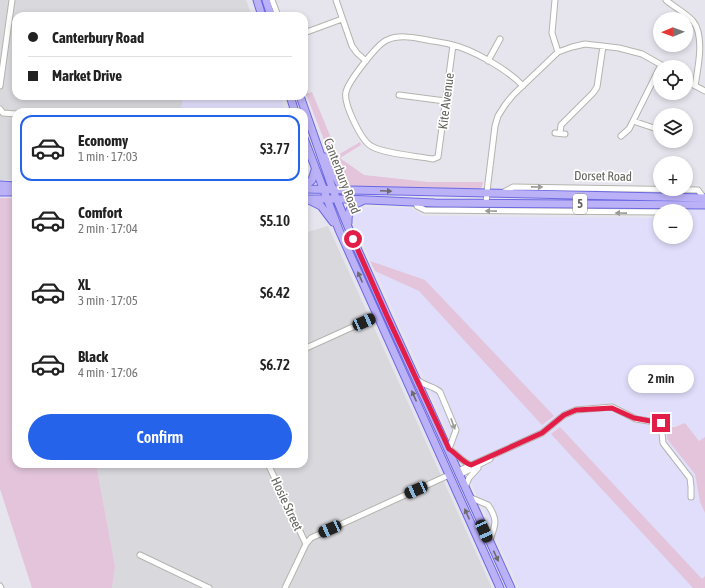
<!DOCTYPE html>
<html lang="en">
<head>
<meta charset="utf-8">
<style>
  :root { --surface:#fff; --page:#f2f2f2; --text:#222; --muted:#767676; --line:#e0e0e0; --accent:#2563eb }
  body { margin:0; font-family:"Asap Condensed",sans-serif; background:var(--page); color:var(--text); height:100vh; display:flex; flex-direction:column; font-size:15px; white-space:nowrap }
  * { box-sizing:border-box; margin:0 }
  p { font-size:13px; color:var(--muted) }
  .icon { flex:none; width:22px; height:22px; fill:none; stroke:currentColor; stroke-width:2; stroke-linecap:round; stroke-linejoin:round }
  .map { position:relative; flex:1; overflow:hidden }
  .details { position:absolute; left:12px; top:108px; width:296px; height:360px; display:flex; flex-direction:column; background:var(--surface); border-radius:12px; box-shadow:0 2px 6px #0003 }
  .details>* { flex:none }
  .banner { position:absolute; left:12px; top:12px; width:296px; height:88px; border-radius:12px; box-shadow:0 2px 6px #0003; display:grid; align-content:center; height:88px; padding:0 16px; background:var(--surface) }
  .needle { width:26px; rotate:269deg }
  .buttons { position:absolute; left:653px; top:12px; display:grid; gap:8px }
  .buttons a { display:grid; place-items:center; width:40px; height:40px; border-radius:50%; background:var(--surface); box-shadow:0 2px 6px #0003; font-size:20px }
  .end { position:absolute; width:18px; height:18px; margin:-9px; border:5px solid #e11d48; background:#fff; box-shadow:0 0 0 2px #fff }
  .from { border-radius:50% }
  .bubble { position:absolute; height:28px; border-radius:14px; background:var(--surface); box-shadow:0 2px 6px #0003; font-size:13px; font-weight:600; line-height:28px; text-align:center }
  .car { position:absolute; width:12px; height:24px; margin:-12px -6px; border-radius:5px; box-shadow:0 0 3px 1px #0007; background:linear-gradient(#222 24%,#8ab4d8 0 40%,#222 0 76%,#8ab4d8 0 86%,#222 0) }
  .banner b { display:flex; align-items:center; gap:14px; height:38px; font-size:15px }
  .banner b+b { border-top:1px solid var(--line) }
  .banner i { width:10px; height:10px; background:var(--text) }
  ul { padding:7px 0 0; list-style:none }
  li { display:flex; align-items:center; gap:12px; height:66px; margin:0 8px 6px; padding:0 8px; border:2px solid transparent; border-radius:12px }
  li div { flex:1 }
  li b { display:block; font-size:15px }
  li em { font-style:normal; font-weight:600 }
  li.active { border-color:var(--accent) }
  li>.icon { width:36px; height:36px; stroke-width:1.5 }
  .action { display:flex; gap:8px; margin-top:auto; padding:8px 16px }
  .action a { flex:1; height:46px; border-radius:24px; background:var(--accent); color:#fff; font-size:16px; font-weight:600; line-height:46px; text-align:center }
  .map>svg:first-child { display:block }
</style>
</head>
<body>
<div class="map">
<svg width="705" height="588" viewBox="0 0 705 588">
  <rect width="100%" height="100%" fill="#e6e5ee"/>
  <!-- commercial -->
  <path fill="#e0defb" d="M183 96H280L286 112H181Z
    M367 207 411 208 423 216 660 218V237H686V211H671L673 210H705V437L699 441 685 424 670 427 695 474 700 502 705 513V576L702 579 705 588H519L355 226 353 216 356 208Z"/>
  <!-- industrial -->
  <path fill="#d8d8dd" d="M0 0H246L252 16H16V96H183L181 112H16V180H0Z
    M328 226 492 588H112L115 566 96 464H304V233Z"/>
  <!-- green -->
  <path fill="#e3c4da" d="M312 92 338 155 360 142 361 145 340 158 364 175 428 182H483L482 187 479 190 345 186 339 178 306 94Z
    M0 198H16V464H96L115 566 112 588H32L0 489Z
    M370 261 425 280 554 416 542 425 419 291 375 271Z
    M685 423 699 441 705 437V513L700 502 695 474 667 439V427H675Z
    M560 427 702 579 705 576V588H693L551 434Z"/>
  <g fill="none" stroke-linecap="round" stroke-linejoin="round">
    <defs>
      <path id="minor" d="M272 0 278 16
        M336 0 352 46 357 53 366 61
        M555 0 552 33 558 52
        M666 0C674 7 686 13 693 21 705 36 698 68 695 86
        M304 33 342 19
        M453 45 438 157 433 159C417 156 384 154 371 146 361 140 343 103 346 92 348 82 377 44 387 40 398 35 411 37 422 39 431 41 441 42 449 44 472 49 507 69 523 86
        M488 61 500 39
        M686 81 705 91
        M0 86 12 0
        M304 87V92
        M399 95 445 101
        M0 109 3 113 16 114
        M633 121 660 130
        M555 133 565 134
        M560 133 561 125 593 93 597 87 603 46
        M621 136 629 129 661 65
        M502 193 513 187 698 190 704 198
        M415 202 417 206 425 210 660 212
        M486 203 488 183 495 126 498 116 505 105 513 95 558 52 572 47 585 44 619 48 642 54 665 67
        M304 349 377 316
        M418 380C424 386 434 386 440 392L456 430 449 449C457 454 462 462 471 465
        M268 464 306 544
        M458 471 542 433 564 415 576 410 612 407 636 419 661 423 663 443 690 478 691 487V497
        M459 475 490 459
        M465 487 469 478 478 468
        M469 497 488 505C499 521 495 526 489 542
        M140 555 209 588
        M0 586 1 588
        M285 588 306 544 311 538 449 475"/>
      <path id="major" d="M257 0 262 16
        M266 0 271 16
        M290 96 295 112
        M300 96 333 190 353 239 387 315 511 588
        M304 138 339 230 500 588
        M325 157 339 183 347 190
        M0 185 16 186
        M304 187 312 180 315 170
        M304 189 705 198
        M0 192H16
        M304 199H346L435 203 705 205
        M309 200 321 206 333 222
        M348 223C348 210 350 206 362 201"/>
    </defs>
    <!-- minor casing -->
    <use href="#minor" stroke="#b4b4ae" stroke-width="7"/>
    <!-- major casing -->
    <use href="#major" stroke="#6c68e4" stroke-width="9"/>
    <!-- minor -->
    <use href="#minor" stroke="#fff" stroke-width="5"/>
    <!-- major -->
    <use href="#major" stroke="#bbb1f7" stroke-width="7"/>
  </g>
  <!-- one-way arrows -->
  <defs><path id="oneway-solid" d="M-6-.8H1V-3.2L6.5 0L1 3.2V.8H-6Z"/></defs>
  <g fill="#9a9a96">
    <use href="#oneway-solid" transform="translate(537 187) rotate(1)"/>
    <use href="#oneway-solid" transform="translate(491 211) rotate(-179)"/>
    <use href="#oneway-solid" transform="translate(621 213) rotate(-179)"/>
    <use href="#oneway-solid" transform="translate(453 424) rotate(70)"/>
  </g>
  <g fill="#6d6b6c">
    <use href="#oneway-solid" transform="translate(386 191) rotate(2)"/>
    <use href="#oneway-solid" transform="translate(360 277) rotate(-114)"/>
    <use href="#oneway-solid" transform="translate(414 396) rotate(-114)"/>
    <use href="#oneway-solid" transform="translate(467 514) rotate(-114)"/>
    <use href="#oneway-solid" transform="translate(496 556) rotate(65)"/>
  </g>
  <g fill="none" stroke-linecap="round" stroke-linejoin="round">
    <!-- route -->
    <path stroke="#e11d48" stroke-width="5" d="M353 239 387 316 449 449C457 454 462 462 471 465L542 433 564 415 576 410 612 408 634 418 661 423"/>
  </g>
  <g text-anchor="middle" dominant-baseline="central" stroke-width="3.5" stroke-linejoin="round" paint-order="stroke">
    <!-- shield labels -->
    <rect fill="#fff" stroke="#92928e" stroke-width="1" x="573" y="194" width="14" height="20" rx="3"/>
    <g font-size="12" font-weight="bold" fill="#64635d">
      <text x="580" y="204">5</text>
    </g>
    <!-- street labels -->
    <g font-size="13" fill="#64635d" stroke="#fff">
      <text transform="translate(446 101) rotate(-83)">Kite Avenue</text>
      <text transform="translate(342 176) rotate(69)">Canterbury Road</text>
      <text transform="translate(603 176) rotate(1)">Dorset Road</text>
      <text transform="translate(287 504) rotate(65)">Hosie Street</text>
    </g>
  </g>
</svg>
<div class="buttons">
<a><svg class="needle" viewBox="-14 -14 28 28"><path d="M0-13l5 13h-10z" fill="#e53935"/><path d="M0 13l5-13h-10z" fill="#767676"/></svg></a>
<a><svg class="icon" aria-label="locate" viewBox="0 0 24 24"><circle cx="12" cy="12" r="6"/><path d="M12 2v4M12 18v4M2 12h4M18 12h4"/></svg></a>
<a><svg class="icon" aria-label="layers" viewBox="0 0 24 24"><path d="M12 4l9 5-9 5-9-5zM3 14l9 5 9-5"/></svg></a>
<a>+</a>
<a>−</a>
</div>
<i class="end from" style="left:353px;top:239px"></i>
<i class="end" style="left:661px;top:423px"></i>
<div class="bubble" style="left:628px;top:365px;width:66px">2 min</div>
<i class="car" style="left:364px;top:322px;rotate:66deg"></i>
<i class="car" style="left:416px;top:490px;rotate:246deg"></i>
<i class="car" style="left:330px;top:529px;rotate:246deg"></i>
<i class="car" style="left:484px;top:531px;rotate:156deg"></i>
<div class="banner">
<b><i class="from"></i>Canterbury Road</b>
<b><i></i>Market Drive</b>
</div>
<section class="details">
<ul>
<li class="active"><svg class="icon" aria-label="car" viewBox="0 0 24 24"><path d="M5 17H2v-5l4-1 3-4h7l3 4 3 1v5h-3M9 17h6M6 11h13"/><circle cx="7" cy="17" r="2"/><circle cx="17" cy="17" r="2"/></svg><div><b>Economy</b><p>1 min · 17:03</p></div><em>$3.77</em></li>
<li><svg class="icon" aria-label="car" viewBox="0 0 24 24"><path d="M5 17H2v-5l4-1 3-4h7l3 4 3 1v5h-3M9 17h6M6 11h13"/><circle cx="7" cy="17" r="2"/><circle cx="17" cy="17" r="2"/></svg><div><b>Comfort</b><p>2 min · 17:04</p></div><em>$5.10</em></li>
<li><svg class="icon" aria-label="car" viewBox="0 0 24 24"><path d="M5 17H2v-5l4-1 3-4h7l3 4 3 1v5h-3M9 17h6M6 11h13"/><circle cx="7" cy="17" r="2"/><circle cx="17" cy="17" r="2"/></svg><div><b>XL</b><p>3 min · 17:05</p></div><em>$6.42</em></li>
<li><svg class="icon" aria-label="car" viewBox="0 0 24 24"><path d="M5 17H2v-5l4-1 3-4h7l3 4 3 1v5h-3M9 17h6M6 11h13"/><circle cx="7" cy="17" r="2"/><circle cx="17" cy="17" r="2"/></svg><div><b>Black</b><p>4 min · 17:06</p></div><em>$6.72</em></li>
</ul>
<div class="action"><a>Confirm</a></div>
</section>
</div>
</body>
</html>
